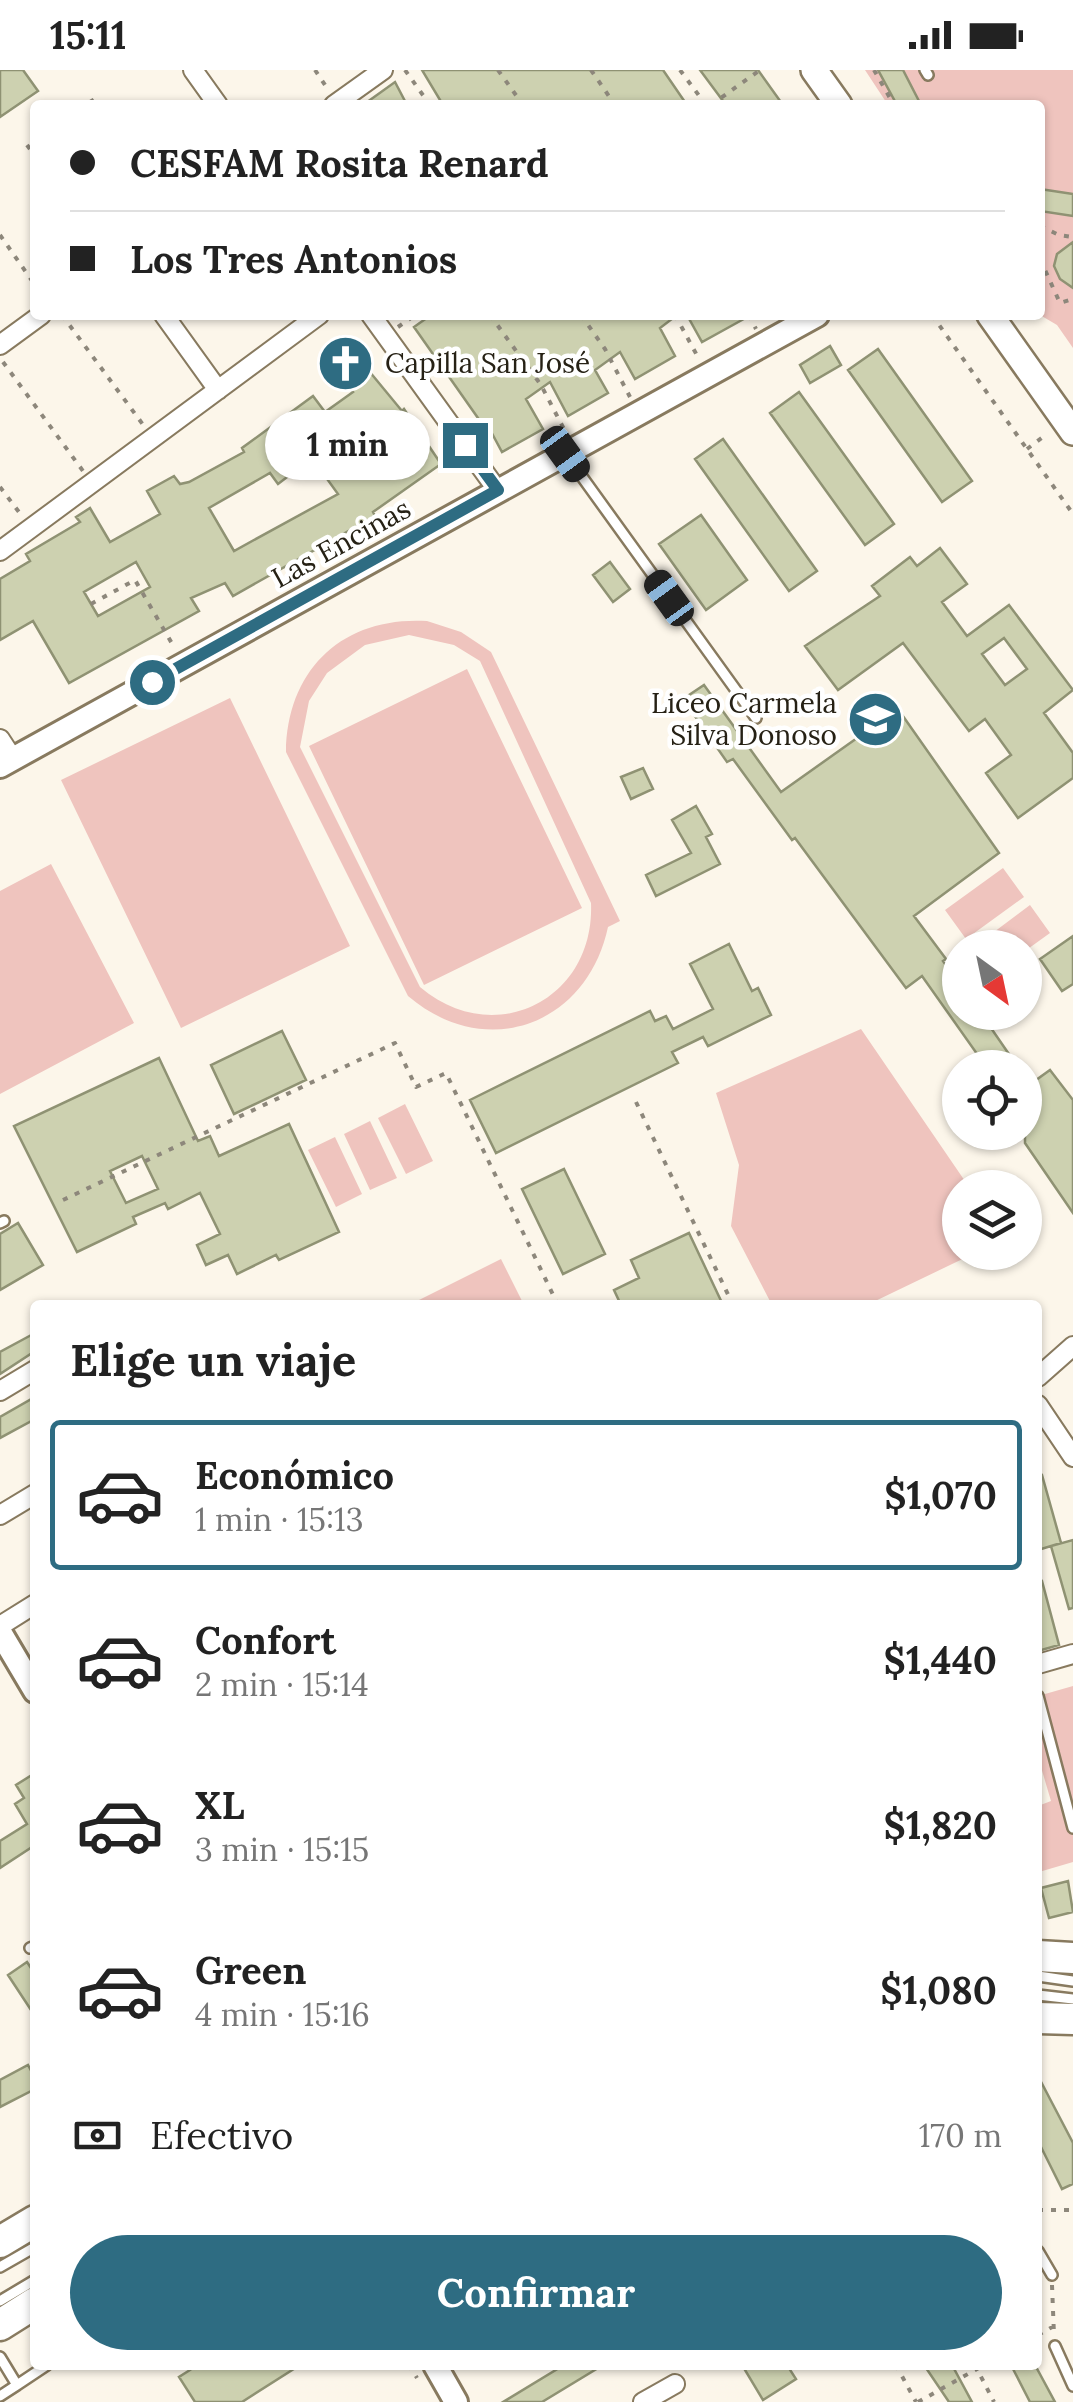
<!DOCTYPE html>
<html lang="es">
<head>
<meta charset="utf-8">
<style>
  :root { --surface:#fff; --page:#f2f2f2; --text:#222; --muted:#767676; --line:#e0e0e0; --accent:#2e6c82 }
  body { margin:0; font-family:Lora,serif; background:var(--page); color:var(--text); height:100vh; display:flex; flex-direction:column; font-size:38px; white-space:nowrap }
  * { box-sizing:border-box; margin:0 }
  p { font-size:32px; color:var(--muted) }
  .icon { flex:none; width:55px; height:55px; fill:none; stroke:currentColor; stroke-width:2; stroke-linecap:round; stroke-linejoin:round }
  .map { position:relative; flex:1; overflow:hidden }
  .details { position:absolute; left:30px; top:1230px; width:1012px; height:1070px; display:flex; flex-direction:column; background:var(--surface); border-radius:10px; box-shadow:0 2px 8px #0004 }
  .details>* { flex:none }
  .banner { position:absolute; left:30px; top:30px; width:1015px; height:220px; border-radius:10px; box-shadow:0 2px 8px #0004; display:grid; align-content:center; height:220px; padding:0 40px; background:var(--surface) }
  .needle { width:65px; rotate:147deg }
  .controls { position:absolute; left:942px; top:860px; display:grid; gap:20px }
  .controls a { display:grid; place-items:center; width:100px; height:100px; border-radius:50%; background:var(--surface); box-shadow:0 2px 8px #0004; font-size:50px }
  .end { position:absolute; width:45px; height:45px; margin:-22px; border:12px solid #2e6c82; background:#fff; box-shadow:0 0 0 5px #fff }
  .from { border-radius:50% }
  .bubble { position:absolute; height:70px; border-radius:35px; background:var(--surface); box-shadow:0 2px 8px #0004; font-size:32px; font-weight:800; line-height:70px; text-align:center }
  .car { position:absolute; width:30px; height:60px; margin:-30px -15px; border-radius:12px; box-shadow:0 0 8px 2px #0007; background:linear-gradient(#222 24%,#8ab4d8 0 40%,#222 0 76%,#8ab4d8 0 86%,#222 0) }
  .banner b { display:flex; align-items:center; gap:35px; height:95px; font-size:38px }
  .banner b+b { border-top:2px solid var(--line) }
  .banner i { width:25px; height:25px; background:var(--text) }
  ul { padding:0; list-style:none }
  li { display:flex; align-items:center; gap:30px; height:150px; margin:0 20px 15px; padding:0 20px; border:5px solid transparent; border-radius:10px }
  li div { flex:1 }
  li b { display:block; font-size:38px }
  li em { font-style:normal; font-weight:800 }
  li.selected { border-color:var(--accent) }
  li>.icon { width:90px; height:90px; stroke-width:1.5 }
  h2 { padding:0 40px; font-size:45px; line-height:120px }
  .pay { display:flex; align-items:center; gap:25px; height:110px; padding:0 40px; font-size:38px }
  .pay p { margin-inline-start:auto }
  .button { display:flex; gap:20px; margin-top:auto; padding:20px 40px }
  .button a { flex:1; height:115px; border-radius:60px; background:var(--accent); color:#fff; font-size:40px; font-weight:800; line-height:115px; text-align:center }
  .status { display:flex; justify-content:space-between; align-items:center; height:70px; padding:0 50px; background:var(--surface); direction:ltr }
  .status svg { height:28px; fill:currentColor }
  .map>svg:first-child { display:block }
</style>
</head>
<body>
<div class="status"><b>15:11</b><svg viewBox="0 0 49 12"><path d="M0 12V9h3v3zM5 12V6h3v6zM10 12V3h3v9zM15 12V0h3v12zM26 1h20v11H26zM47 4h2v5h-2z"/></svg></div>
<div class="map">
<svg width="1073" height="2332" viewBox="0 0 1073 2332">
  <rect width="100%" height="100%" fill="#fcf6ea"/>
  <!-- green -->
  <path fill="#efc4be" fill-rule="evenodd" d="M865 0H1073V278L1057 255 1040 245V35H888Z
    M427 551 461 562 491 582 620 851 608 857C587 956 485 992 408 926L286 682C287 599 343 546 427 551ZM409 565 454 575 480 591 591 833C595 930 494 980 420 917L300 677 309 631 327 603 365 575Z
    M467 599 582 838 424 915 309 676Z
    M230 628 350 876 181 958 61 710Z
    M51 794 134 953 0 1024V821Z
    M1003 798 1024 827 966 869 945 840Z
    M1030 835 1050 863 1025 881V878L974 877Z
    M861 959 969 1117 960 1118V1182L975 1183 867 1235H772L731 1156 739 1095 716 1023Z
    M405 1034 433 1091 406 1104 378 1048Z
    M370 1051 397 1108 370 1120 344 1064Z
    M335 1067 362 1124 336 1137 308 1080Z
    M501 1189 524 1235H409Z
    M1073 1616V1792L1039 1802 1038 1736 1051 1731 1038 1687V1626Z"/>
  <!-- building -->
  <path fill="#cdd1b0" stroke="#8f9273" stroke-width="2.5" fill-rule="evenodd" d="M0 0H23L38 21 0 47Z
    M422 0H663L687 35H443Z
    M700 0H758L783 35H726Z
    M878 0H903L921 35H897Z
    M395 12 407 35H363Z
    M1040 119 1073 124V146L1040 141Z
    M1073 172V218L1060 209 1054 196 1057 184Z
    M431 245H677L660 258 675 286 635 309 620 282 595 300 608 323 568 346 550 312 526 329 543 359 502 382 488 356 485 358 414 257Z
    M687 245H751L702 272Z
    M341 267 402 341 404 339 441 394 373 442 375 446 233 526 225 513 191 528 199 541 69 613 33 551 0 570V509L30 491 26 484 80 452 76 447 90 438 110 472 160 444 147 421 174 406 180 414 189 412 244 382 242 378 313 326 325 342 353 322 322 282ZM312 388 338 424 234 481 209 438 270 403 278 414ZM136 492 150 517 98 546 84 522Z
    M830 276 841 295 810 313 800 295Z
    M878 279 972 411 942 432 848 300Z
    M799 322 894 454 865 475 770 343Z
    M723 369 817 501 789 521 695 389Z
    M701 445 747 510 706 540 659 474Z
    M940 478 967 514 942 532 967 566 1009 535 1073 620 1044 643 1073 683V708L1018 748 986 703 1011 685 985 649 969 661 903 573 838 620 805 576 880 526 872 516 910 487 917 496ZM1004 568 1027 599 1005 615 982 584Z
    M610 492 630 519 613 532 593 505Z
    M704 615 781 722 898 639 999 783 914 846 946 889 943 891 960 914V942H980L1013 990 1002 998H987L922 906 906 918 795 768 792 770 733 689 727 692 683 629Z
    M643 698 653 719 631 729 621 707Z
    M696 736 712 764 706 767 720 794 656 826 646 805 691 783 672 750Z
    M1073 866V914L1062 921 1040 889Z
    M729 874 752 921 758 918 771 945 708 976 703 967 672 982 678 993 496 1083 470 1030 650 941 655 951 666 946 673 959 713 939 690 894Z
    M282 961 306 1010 234 1044 211 995Z
    M159 988 198 1071 210 1066 219 1086 289 1054 339 1162 279 1190 276 1185 237 1204 228 1185 206 1195 197 1175 220 1164 200 1123 168 1139 165 1133 133 1147 136 1154 77 1182 14 1056ZM142 1086 158 1119 126 1133 110 1101Z
    M1050 1000 1073 1030V1143L1025 1073V1018Z
    M564 1099 605 1184 563 1204 522 1119Z
    M18 1153 43 1195 0 1220V1164Z
    M689 1163 723 1235H621L614 1220 639 1208 631 1190Z
    M35 1263V1281L0 1304V1282Z
    M35 1327V1349L0 1368V1347Z
    M1042 1405 1061 1473 1038 1480V1406Z
    M1073 1470V1538L1069 1539 1051 1476Z
    M1042 1511 1059 1575 1038 1581V1512Z
    M35 1703V1775L0 1798V1771L27 1754 15 1734 24 1728 16 1715Z
    M1068 1811 1073 1842 1049 1848 1041 1818Z
    M27 1892 35 1904V1946L8 1905Z
    M28 1995 35 2008V2019L0 2037V2010Z
    M1038 2006 1073 2073V2114L1062 2119 1038 2071Z
    M186 2295H300L242 2332H195L179 2307 190 2300Z
    M564 2295H603L542 2332H503Z
    M742 2295H787L796 2309 763 2330Z
    M924 2295H952L972 2332H949Z
    M1011 2295H1035L1055 2332H1030Z"/>
  <g fill="none" stroke-linecap="round" stroke-linejoin="round">
    <defs>
      <path id="service" d="M925 0 928 5
        M567 386 756 648
        M0 1153 4 1151
        M1038 1626 1073 1758
        M30 1878 35 1876
        M1038 1906 1073 1911
        M1038 1925 1073 1929
        M1038 2181 1052 2205
        M0 2197 35 2177
        M0 2231 35 2210
        M1055 2276 1073 2316
        M0 2287 17 2315 0 2326
        M17 2315 47 2295"/>
      <path id="minor" d="M193 0 218 35
        M334 35 383 0
        M164 245 218 320
        M371 245 498 421
        M0 275 41 245
        M0 481 319 245
        M0 669 13 689
        M1038 1307 1073 1276
        M0 1321 35 1300
        M1038 1335 1073 1387
        M0 1445 35 1424
        M0 1556 35 1534
        M1038 1594 1073 1584
        M643 2332 675 2314"/>
      <path id="tertiary" d="M0 696 817 245
        M0 1562 35 1621
        M435 2295 456 2332"/>
      <path id="secondary" d="M814 0 839 35
        M990 245 1073 362"/>
      <path id="primary" d="M1038 1886 1073 1888
        M1038 1948 1073 1949
        M0 2172 35 2151
        M0 2255 35 2233"/>
    </defs>
    <!-- service casing -->
    <use href="#service" stroke="#887a5f" stroke-width="14"/>
    <!-- minor casing -->
    <use href="#minor" stroke="#887a5f" stroke-width="22"/>
    <!-- tertiary casing -->
    <use href="#tertiary" stroke="#887a5f" stroke-width="28"/>
    <!-- secondary casing -->
    <use href="#secondary" stroke="#887a5f" stroke-width="30"/>
    <!-- primary casing -->
    <use href="#primary" stroke="#887a5f" stroke-width="35"/>
    <!-- path -->
    <path stroke="#8d877b" stroke-width="4" stroke-dasharray="5 8" stroke-linecap="butt" d="M315 0 329 21
      M405 0 430 35
      M498 0 523 35
      M591 0 615 35
      M680 0 706 35
      M874 0 894 35
      M91 29 95 35
      M711 35 760 0
      M27 75 35 86
      M1040 156 1059 165 1073 167
      M0 165 35 215
      M1040 189 1060 233 1073 229
      M62 245 144 356
      M490 245 541 315 566 363
      M581 245 605 279 630 327
      M675 245 699 289
      M749 245 756 259
      M932 245 1073 444
      M398 257 415 245
      M3 292 83 401
      M1027 379 1047 364
      M0 417 22 446
      M91 534 135 510 174 577
      M636 1032 733 1235
      M63 1130 395 973 416 1017 446 1003 558 1235
      M1038 2140H1073
      M1052 2215 1054 2265
      M1038 2265 1054 2256
      M409 2295 417 2308
      M896 2295 916 2332
      M975 2295 994 2332
      M918 2332 984 2295"/>
    <!-- service -->
    <use href="#service" stroke="#fff" stroke-width="9"/>
    <!-- minor -->
    <use href="#minor" stroke="#fff" stroke-width="18"/>
    <!-- tertiary -->
    <use href="#tertiary" stroke="#fff" stroke-width="22"/>
    <!-- secondary -->
    <use href="#secondary" stroke="#fff" stroke-width="25"/>
    <!-- primary -->
    <use href="#primary" stroke="#fff" stroke-width="30"/>
  </g>
  <g fill="none" stroke-linecap="round" stroke-linejoin="round">
    <!-- route -->
    <path stroke="#2e6c82" stroke-width="12" d="M152 612 498 420 465 375"/>
  </g>
  <!-- icons -->
  <defs>
    <symbol id="church-disc" viewBox="-11 -11 22 22"><circle r="9.5" fill="#2e6c82" stroke="#fff"/><path d="M-1.2-6h2.4v3.5h3.3v2.4h-3.3V6h-2.4V-.1h-3.3v-2.4h3.3Z" fill="#fff"/></symbol>
    <symbol id="school-disc" viewBox="-11 -11 22 22"><circle r="9.5" fill="#2e6c82" stroke="#fff"/><path d="M0-5L7-2L0 1L-7-2ZM-4 1L0 2.5L4 1V4Q0 6-4 4Z" fill="#fff"/></symbol>
  </defs>
  <g fill-rule="evenodd">
    <use href="#church-disc" x="314" y="262" width="63" height="63"/>
    <use href="#school-disc" x="844" y="618" width="63" height="63"/>
  </g>
  <g text-anchor="middle" dominant-baseline="central" stroke-width="9" stroke-linejoin="round" paint-order="stroke">
    <!-- poi labels -->
    <g font-size="28" fill="#262115" stroke="#fff" text-anchor="start">
      <text x="385" y="293">Capilla San José</text>
      <text x="837" y="633" text-anchor="end">Liceo Carmela<tspan x="837" dy="32">Silva Donoso</tspan></text>
    </g>
    <!-- street labels -->
    <g font-size="28" fill="#262115" stroke="#fff">
      <text transform="translate(341 473) rotate(-29)">Las Encinas</text>
    </g>
  </g>
</svg>
<div class="controls">
<a><svg class="needle" viewBox="-14 -14 28 28"><path d="M0-13l5 13h-10z" fill="#e53935"/><path d="M0 13l5-13h-10z" fill="#767676"/></svg></a>
<a><svg class="icon" aria-label="locate" viewBox="0 0 24 24"><circle cx="12" cy="12" r="6"/><path d="M12 2v4M12 18v4M2 12h4M18 12h4"/></svg></a>
<a><svg class="icon" aria-label="layers" viewBox="0 0 24 24"><path d="M12 4l9 5-9 5-9-5zM3 14l9 5 9-5"/></svg></a>
</div>
<i class="end from" style="left:152px;top:612px"></i>
<i class="end" style="left:465px;top:375px"></i>
<div class="bubble" style="left:265px;top:340px;width:165px">1 min</div>
<i class="car" style="left:565px;top:384px;rotate:144deg"></i>
<i class="car" style="left:669px;top:528px;rotate:324deg"></i>
<div class="banner">
<b><i class="from"></i>CESFAM Rosita Renard</b>
<b><i></i>Los Tres Antonios</b>
</div>
<section class="details">
<h2>Elige un viaje</h2>
<ul>
<li class="selected"><svg class="icon" aria-label="car" viewBox="0 0 24 24"><path d="M5 17H2v-5l4-1 3-4h7l3 4 3 1v5h-3M9 17h6M6 11h13"/><circle cx="7" cy="17" r="2"/><circle cx="17" cy="17" r="2"/></svg><div><b>Económico</b><p>1 min · 15:13</p></div><em>$1,070</em></li>
<li><svg class="icon" aria-label="car" viewBox="0 0 24 24"><path d="M5 17H2v-5l4-1 3-4h7l3 4 3 1v5h-3M9 17h6M6 11h13"/><circle cx="7" cy="17" r="2"/><circle cx="17" cy="17" r="2"/></svg><div><b>Confort</b><p>2 min · 15:14</p></div><em>$1,440</em></li>
<li><svg class="icon" aria-label="car" viewBox="0 0 24 24"><path d="M5 17H2v-5l4-1 3-4h7l3 4 3 1v5h-3M9 17h6M6 11h13"/><circle cx="7" cy="17" r="2"/><circle cx="17" cy="17" r="2"/></svg><div><b>XL</b><p>3 min · 15:15</p></div><em>$1,820</em></li>
<li><svg class="icon" aria-label="car" viewBox="0 0 24 24"><path d="M5 17H2v-5l4-1 3-4h7l3 4 3 1v5h-3M9 17h6M6 11h13"/><circle cx="7" cy="17" r="2"/><circle cx="17" cy="17" r="2"/></svg><div><b>Green</b><p>4 min · 15:16</p></div><em>$1,080</em></li>
</ul>
<div class="pay"><svg class="icon" aria-label="cash" viewBox="0 0 24 24"><path d="M3 7h18v10H3z"/><circle cx="12" cy="12" r="2"/></svg>Efectivo<p>170 m</p></div>
<div class="button"><a>Confirmar</a></div>
</section>
</div>
</body>
</html>
